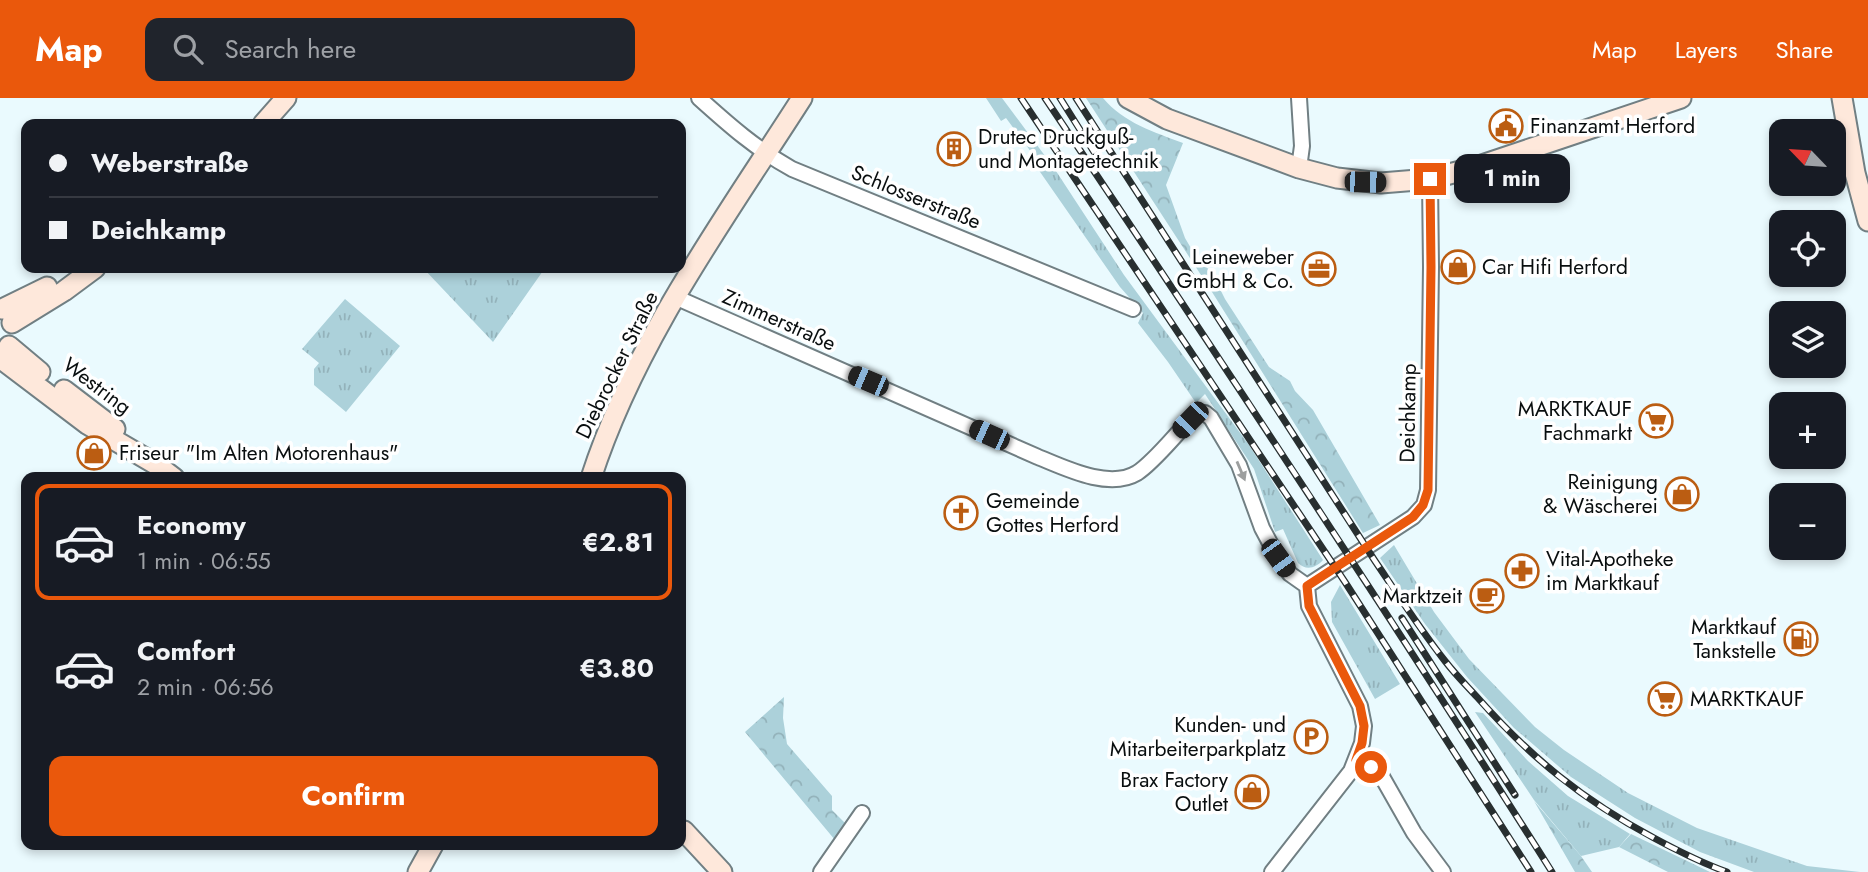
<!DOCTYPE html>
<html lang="en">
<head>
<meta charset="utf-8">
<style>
  :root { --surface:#171b24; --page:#20242c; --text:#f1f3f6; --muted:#9ea1a6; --line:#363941; --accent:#ea580c }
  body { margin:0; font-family:Jost,sans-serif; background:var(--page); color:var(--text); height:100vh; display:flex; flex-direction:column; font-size:26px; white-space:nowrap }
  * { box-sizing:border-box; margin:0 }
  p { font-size:23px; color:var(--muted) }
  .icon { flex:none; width:38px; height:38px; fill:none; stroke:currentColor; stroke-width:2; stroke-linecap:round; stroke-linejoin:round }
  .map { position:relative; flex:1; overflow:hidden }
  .panel { position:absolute; left:21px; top:374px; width:665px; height:378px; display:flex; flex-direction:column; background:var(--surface); border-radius:14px; box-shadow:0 4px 10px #0003 }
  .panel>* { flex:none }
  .top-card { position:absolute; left:21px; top:21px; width:665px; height:154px; border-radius:14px; box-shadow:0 4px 10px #0003; display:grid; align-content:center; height:154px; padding:0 28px; background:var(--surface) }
  .needle { width:46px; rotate:295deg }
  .fabs { position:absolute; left:1769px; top:21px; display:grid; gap:14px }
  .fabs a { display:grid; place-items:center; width:77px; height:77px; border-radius:14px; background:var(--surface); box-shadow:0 4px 10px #0003; font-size:35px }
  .end { position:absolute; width:32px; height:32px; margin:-16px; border:9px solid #ea580c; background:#fff; box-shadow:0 0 0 4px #fff }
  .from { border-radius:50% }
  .bubble { position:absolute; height:49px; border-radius:14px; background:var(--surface); box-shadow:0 4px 10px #0003; font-size:23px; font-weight:700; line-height:49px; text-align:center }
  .car { position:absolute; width:21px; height:42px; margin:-21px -10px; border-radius:9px; box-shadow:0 0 5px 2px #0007; background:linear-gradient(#222 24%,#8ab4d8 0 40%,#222 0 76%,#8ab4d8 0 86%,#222 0) }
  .top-card b { display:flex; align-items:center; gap:24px; height:66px; font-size:26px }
  .top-card b+b { border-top:2px solid var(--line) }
  .top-card i { width:18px; height:18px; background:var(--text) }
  ul { padding:12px 0 0; list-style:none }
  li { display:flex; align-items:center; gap:21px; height:116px; margin:0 14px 10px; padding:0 14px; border:4px solid transparent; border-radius:14px }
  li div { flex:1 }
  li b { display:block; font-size:26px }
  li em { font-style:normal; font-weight:700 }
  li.current { border-color:var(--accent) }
  li>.icon { width:63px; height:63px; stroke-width:1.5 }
  .primary-button { display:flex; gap:14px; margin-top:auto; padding:14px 28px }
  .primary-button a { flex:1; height:80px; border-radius:14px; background:var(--accent); color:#fff; font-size:28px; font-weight:700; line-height:80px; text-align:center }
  header { display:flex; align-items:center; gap:42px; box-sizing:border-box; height:98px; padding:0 35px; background:var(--accent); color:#fff }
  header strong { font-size:33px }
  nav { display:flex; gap:38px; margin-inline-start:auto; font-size:24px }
  .search { width:490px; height:63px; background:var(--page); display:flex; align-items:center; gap:18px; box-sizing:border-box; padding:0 24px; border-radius:14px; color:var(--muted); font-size:26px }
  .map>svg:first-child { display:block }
</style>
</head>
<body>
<header>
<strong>Map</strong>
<div class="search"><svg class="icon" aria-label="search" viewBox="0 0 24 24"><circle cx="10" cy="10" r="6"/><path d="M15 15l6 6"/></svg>Search here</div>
<nav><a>Map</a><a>Layers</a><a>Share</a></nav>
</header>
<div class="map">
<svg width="1868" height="774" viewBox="0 0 1868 774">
  <defs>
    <pattern id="grass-tufts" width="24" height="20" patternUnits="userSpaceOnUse" patternTransform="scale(1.75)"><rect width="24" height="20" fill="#acd1da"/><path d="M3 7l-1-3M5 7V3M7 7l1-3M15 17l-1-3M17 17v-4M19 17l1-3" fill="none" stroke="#93b2ba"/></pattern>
    <pattern id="forest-crowns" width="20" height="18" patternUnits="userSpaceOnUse" patternTransform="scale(1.75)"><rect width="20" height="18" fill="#acd1da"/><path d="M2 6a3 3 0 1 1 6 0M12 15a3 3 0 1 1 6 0" fill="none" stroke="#93b2ba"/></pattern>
  </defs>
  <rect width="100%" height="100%" fill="#eafafe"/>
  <!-- grass -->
  <path fill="url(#grass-tufts)" d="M986 0H1002L1054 70 1124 177 1249 347 1323 462C1316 470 1306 473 1298 465L1283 431 1275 434 1254 371 1205 296 1196 305 1168 264 1138 225 1143 215 1120 189 1038 71 1040 66 1006 20 1001 23Z
    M423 170H545L493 244Z
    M345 201 400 248 346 314 314 287V271L319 265 302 251Z
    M1394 447 1434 514 1469 561 1535 629 1564 652 1628 695 1697 730 1807 768 1860 774H1754L1700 754 1635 720 1571 679 1514 630 1467 579 1425 526 1380 460Z
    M1340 487 1400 586 1375 601 1332 524 1331 504Z
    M1475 614 1483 615 1528 663 1568 698 1630 736 1619 749 1581 758 1534 702Z"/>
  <!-- forest -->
  <path fill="url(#forest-crowns)" d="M1086 0H1103C1124 25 1154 34 1183 45L1166 87 1185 140 1195 157 1212 175 1225 201 1269 269 1290 283 1295 293 1313 312 1380 427 1363 435 1212 194Z
    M784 599 783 620 787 646 832 698V712L845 725 835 742 745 634Z
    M1534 703 1581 758 1592 774H1575Z
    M1631 736 1710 774H1668L1619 749Z"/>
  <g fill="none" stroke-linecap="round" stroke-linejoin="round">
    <defs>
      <path id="street" d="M699 0C729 27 756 51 792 71L1133 211
        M1299 0 1302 48 1299 70
        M675 199 1038 359C1065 370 1109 392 1137 375 1154 364 1175 337 1190 322L1198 316 1205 315 1211 320 1239 367 1262 430 1278 460 1290 476 1307 488
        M1307 488 1413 419 1424 407 1428 392 1431 169 1430 81
        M1356 662 1371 669 1381 677 1414 735 1443 774
        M821 774 862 715
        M1272 774 1351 673 1362 645 1364 628 1360 608 1309 508 1307 488"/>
      <path id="secondary" d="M1128 0 1167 21 1299 70 1337 80 1381 85 1430 81 1476 69 1681 0
        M1842 0 1855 75 1868 123
        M263 26 286 0
        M2 211 47 189
        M12 225 64 193 95 170
        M9 248 40 274
        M0 260 87 326 157 367 174 380
        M64 292 115 331
        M591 380C636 241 724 122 802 0
        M684 733 722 774
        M418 774 433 747"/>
    </defs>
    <!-- street casing -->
    <use href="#street" stroke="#717f83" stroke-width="18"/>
    <!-- secondary casing -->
    <use href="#secondary" stroke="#717f83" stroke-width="23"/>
    <!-- street -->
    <use href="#street" stroke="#fff" stroke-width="14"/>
    <!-- secondary -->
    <use href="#secondary" stroke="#fee8db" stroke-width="19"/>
    <defs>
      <path id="rail" d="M1021 0 1345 484 1531 774
        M1045 0C1217 256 1387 513 1552 774
        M1060 0 1099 62
        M1076 0 1375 463C1398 497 1420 531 1445 563 1455 576 1466 587 1477 599 1531 660 1583 702 1654 740 1678 753 1702 765 1727 774
        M1402 520 1515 697"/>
    </defs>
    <!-- rail casing -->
    <use href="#rail" stroke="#282f30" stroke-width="7"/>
    <!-- rail -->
    <use href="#rail" stroke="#fff" stroke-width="4.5" stroke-dasharray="13" stroke-linecap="butt"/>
  </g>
  <!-- one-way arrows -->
  <defs><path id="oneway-solid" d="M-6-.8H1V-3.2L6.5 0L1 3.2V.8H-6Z" transform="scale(1.75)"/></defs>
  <use fill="#9d9f9f" href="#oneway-solid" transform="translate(1241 373) rotate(67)"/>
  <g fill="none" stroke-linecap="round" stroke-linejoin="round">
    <!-- route -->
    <path stroke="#ea580c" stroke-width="9" d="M1371 669 1356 662 1362 645 1364 628 1360 608 1309 508 1307 488 1413 419 1423 407 1428 392 1431 169 1430 81"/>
  </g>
  <!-- icons -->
  <defs>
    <symbol id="civic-ring" viewBox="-11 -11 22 22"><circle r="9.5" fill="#fff" stroke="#bb5d12" stroke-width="1.5"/><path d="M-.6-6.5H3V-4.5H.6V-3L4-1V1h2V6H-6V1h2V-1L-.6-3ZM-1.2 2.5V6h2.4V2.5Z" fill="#bb5d12"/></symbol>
    <symbol id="building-ring" viewBox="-11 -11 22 22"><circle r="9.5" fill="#fff" stroke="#bb5d12" stroke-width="1.5"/><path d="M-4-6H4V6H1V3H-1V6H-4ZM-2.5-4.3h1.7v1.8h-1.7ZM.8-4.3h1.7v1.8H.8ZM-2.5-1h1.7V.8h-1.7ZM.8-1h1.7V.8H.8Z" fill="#bb5d12"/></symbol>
    <symbol id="shop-ring" viewBox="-11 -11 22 22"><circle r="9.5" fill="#fff" stroke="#bb5d12" stroke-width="1.5"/><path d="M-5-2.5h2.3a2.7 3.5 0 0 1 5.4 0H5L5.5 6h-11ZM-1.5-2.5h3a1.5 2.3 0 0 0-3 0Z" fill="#bb5d12"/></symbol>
    <symbol id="office-ring" viewBox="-11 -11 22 22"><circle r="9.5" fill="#fff" stroke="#bb5d12" stroke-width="1.5"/><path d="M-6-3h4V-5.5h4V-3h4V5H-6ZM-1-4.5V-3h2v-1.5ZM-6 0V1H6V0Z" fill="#bb5d12"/></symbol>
    <symbol id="supermarket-ring" viewBox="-11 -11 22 22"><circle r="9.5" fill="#fff" stroke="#bb5d12" stroke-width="1.5"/><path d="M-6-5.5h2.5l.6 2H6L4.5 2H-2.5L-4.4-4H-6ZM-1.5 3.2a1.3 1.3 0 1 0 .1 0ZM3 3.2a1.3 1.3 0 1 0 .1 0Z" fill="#bb5d12"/></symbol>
    <symbol id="church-ring" viewBox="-11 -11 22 22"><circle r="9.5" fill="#fff" stroke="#bb5d12" stroke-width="1.5"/><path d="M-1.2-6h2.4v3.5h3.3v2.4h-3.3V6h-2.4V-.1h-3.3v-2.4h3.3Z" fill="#bb5d12"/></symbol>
    <symbol id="pharmacy-ring" viewBox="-11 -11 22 22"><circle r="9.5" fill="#fff" stroke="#bb5d12" stroke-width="1.5"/><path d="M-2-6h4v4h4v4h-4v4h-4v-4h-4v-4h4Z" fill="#bb5d12"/></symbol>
    <symbol id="cafe-ring" viewBox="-11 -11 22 22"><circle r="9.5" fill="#fff" stroke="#bb5d12" stroke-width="1.5"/><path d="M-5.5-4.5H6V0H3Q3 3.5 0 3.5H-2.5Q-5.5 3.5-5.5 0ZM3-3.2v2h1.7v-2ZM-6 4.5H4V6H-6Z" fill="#bb5d12"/></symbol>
    <symbol id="fuel-ring" viewBox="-11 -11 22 22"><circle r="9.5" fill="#fff" stroke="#bb5d12" stroke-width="1.5"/><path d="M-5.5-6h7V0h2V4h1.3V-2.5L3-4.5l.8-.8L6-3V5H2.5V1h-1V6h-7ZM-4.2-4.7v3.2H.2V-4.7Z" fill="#bb5d12"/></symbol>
    <symbol id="parking-ring" viewBox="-11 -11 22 22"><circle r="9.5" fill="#fff" stroke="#bb5d12" stroke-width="1.5"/><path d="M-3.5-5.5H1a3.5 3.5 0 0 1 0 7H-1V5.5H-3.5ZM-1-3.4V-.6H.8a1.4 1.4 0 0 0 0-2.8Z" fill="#bb5d12"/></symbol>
  </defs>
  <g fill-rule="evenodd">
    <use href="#civic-ring" x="1487" y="9" width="38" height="38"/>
    <use href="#building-ring" x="935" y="32" width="38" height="38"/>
    <use href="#shop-ring" x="1439" y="150" width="38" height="38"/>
    <use href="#office-ring" x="1300" y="152" width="38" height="38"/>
    <use href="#supermarket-ring" x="1637" y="304" width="38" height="38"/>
    <use href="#shop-ring" x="75" y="336" width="38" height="38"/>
    <use href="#shop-ring" x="1663" y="377" width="38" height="38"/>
    <use href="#church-ring" x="942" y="396" width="38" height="38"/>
    <use href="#pharmacy-ring" x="1503" y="454" width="38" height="38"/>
    <use href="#cafe-ring" x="1468" y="479" width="38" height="38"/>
    <use href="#fuel-ring" x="1782" y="522" width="38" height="38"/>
    <use href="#supermarket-ring" x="1646" y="582" width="38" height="38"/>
    <use href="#parking-ring" x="1292" y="620" width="38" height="38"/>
    <use href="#shop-ring" x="1233" y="675" width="38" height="38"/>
  </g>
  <g text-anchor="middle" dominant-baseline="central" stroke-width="7" stroke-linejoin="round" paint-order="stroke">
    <!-- poi labels -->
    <g font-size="21" fill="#090e0f" stroke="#fff" text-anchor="start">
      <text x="1530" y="28">Finanzamt Herford</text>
      <text x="978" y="39">Drutec Druckguß-<tspan x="978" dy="24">und Montagetechnik</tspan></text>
      <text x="1294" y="159" text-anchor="end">Leineweber<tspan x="1294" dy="24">GmbH &amp; Co.</tspan></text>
      <text x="1482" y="169">Car Hifi Herford</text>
      <text x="1632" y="311" text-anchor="end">MARKTKAUF<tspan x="1632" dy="24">Fachmarkt</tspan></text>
      <text x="119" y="355">Friseur "Im Alten Motorenhaus"</text>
      <text x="1658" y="384" text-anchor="end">Reinigung<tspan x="1658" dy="24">&amp; Wäscherei</tspan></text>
      <text x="986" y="403">Gemeinde<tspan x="986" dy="24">Gottes Herford</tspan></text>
      <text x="1546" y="461">Vital-Apotheke<tspan x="1546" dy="24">im Marktkauf</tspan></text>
      <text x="1462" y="498" text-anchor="end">Marktzeit</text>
      <text x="1776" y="529" text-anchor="end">Marktkauf<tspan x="1776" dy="24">Tankstelle</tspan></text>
      <text x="1690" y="601">MARKTKAUF</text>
      <text x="1286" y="627" text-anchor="end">Kunden- und<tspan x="1286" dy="24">Mitarbeiterparkplatz</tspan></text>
      <text x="1228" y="682" text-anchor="end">Brax Factory<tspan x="1228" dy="24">Outlet</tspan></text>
    </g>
    <!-- street labels -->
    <g font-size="21" fill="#090e0f" stroke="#fff">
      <text transform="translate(916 99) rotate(22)">Schlosserstraße</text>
      <text transform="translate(779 222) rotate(24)">Zimmerstraße</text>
      <text transform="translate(617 267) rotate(-64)">Diebrocker Straße</text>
      <text transform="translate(97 288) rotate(37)">Westring</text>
      <text transform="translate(1408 315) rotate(-89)">Deichkamp</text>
    </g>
  </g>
</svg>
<div class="fabs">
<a><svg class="needle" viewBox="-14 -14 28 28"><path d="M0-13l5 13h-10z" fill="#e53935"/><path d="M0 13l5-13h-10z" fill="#9ea1a6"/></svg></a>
<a><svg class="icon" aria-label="locate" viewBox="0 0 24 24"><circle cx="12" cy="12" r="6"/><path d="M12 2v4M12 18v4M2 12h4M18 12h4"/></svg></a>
<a><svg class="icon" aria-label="layers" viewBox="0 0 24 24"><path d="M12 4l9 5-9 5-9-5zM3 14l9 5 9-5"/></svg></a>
<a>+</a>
<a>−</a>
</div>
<i class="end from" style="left:1371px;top:669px"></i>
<i class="end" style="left:1430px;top:81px"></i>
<div class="bubble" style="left:1454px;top:56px;width:116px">1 min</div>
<i class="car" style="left:1365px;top:84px;rotate:91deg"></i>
<i class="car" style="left:868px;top:283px;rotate:293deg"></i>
<i class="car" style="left:1190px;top:322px;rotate:224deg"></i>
<i class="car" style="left:989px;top:337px;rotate:294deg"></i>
<i class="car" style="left:1278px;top:460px;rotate:144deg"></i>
<div class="top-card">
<b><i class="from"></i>Weberstraße</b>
<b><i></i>Deichkamp</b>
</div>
<section class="panel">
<ul>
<li class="current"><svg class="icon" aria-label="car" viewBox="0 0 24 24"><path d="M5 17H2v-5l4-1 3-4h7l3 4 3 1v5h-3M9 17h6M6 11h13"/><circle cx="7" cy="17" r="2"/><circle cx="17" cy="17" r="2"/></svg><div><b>Economy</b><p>1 min · 06:55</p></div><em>€2.81</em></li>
<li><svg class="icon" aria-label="car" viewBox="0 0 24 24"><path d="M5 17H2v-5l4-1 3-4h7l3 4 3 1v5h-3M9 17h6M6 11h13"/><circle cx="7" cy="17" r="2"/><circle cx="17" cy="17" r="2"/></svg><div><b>Comfort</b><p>2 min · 06:56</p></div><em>€3.80</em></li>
</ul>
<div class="primary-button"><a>Confirm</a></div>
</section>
</div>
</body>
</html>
